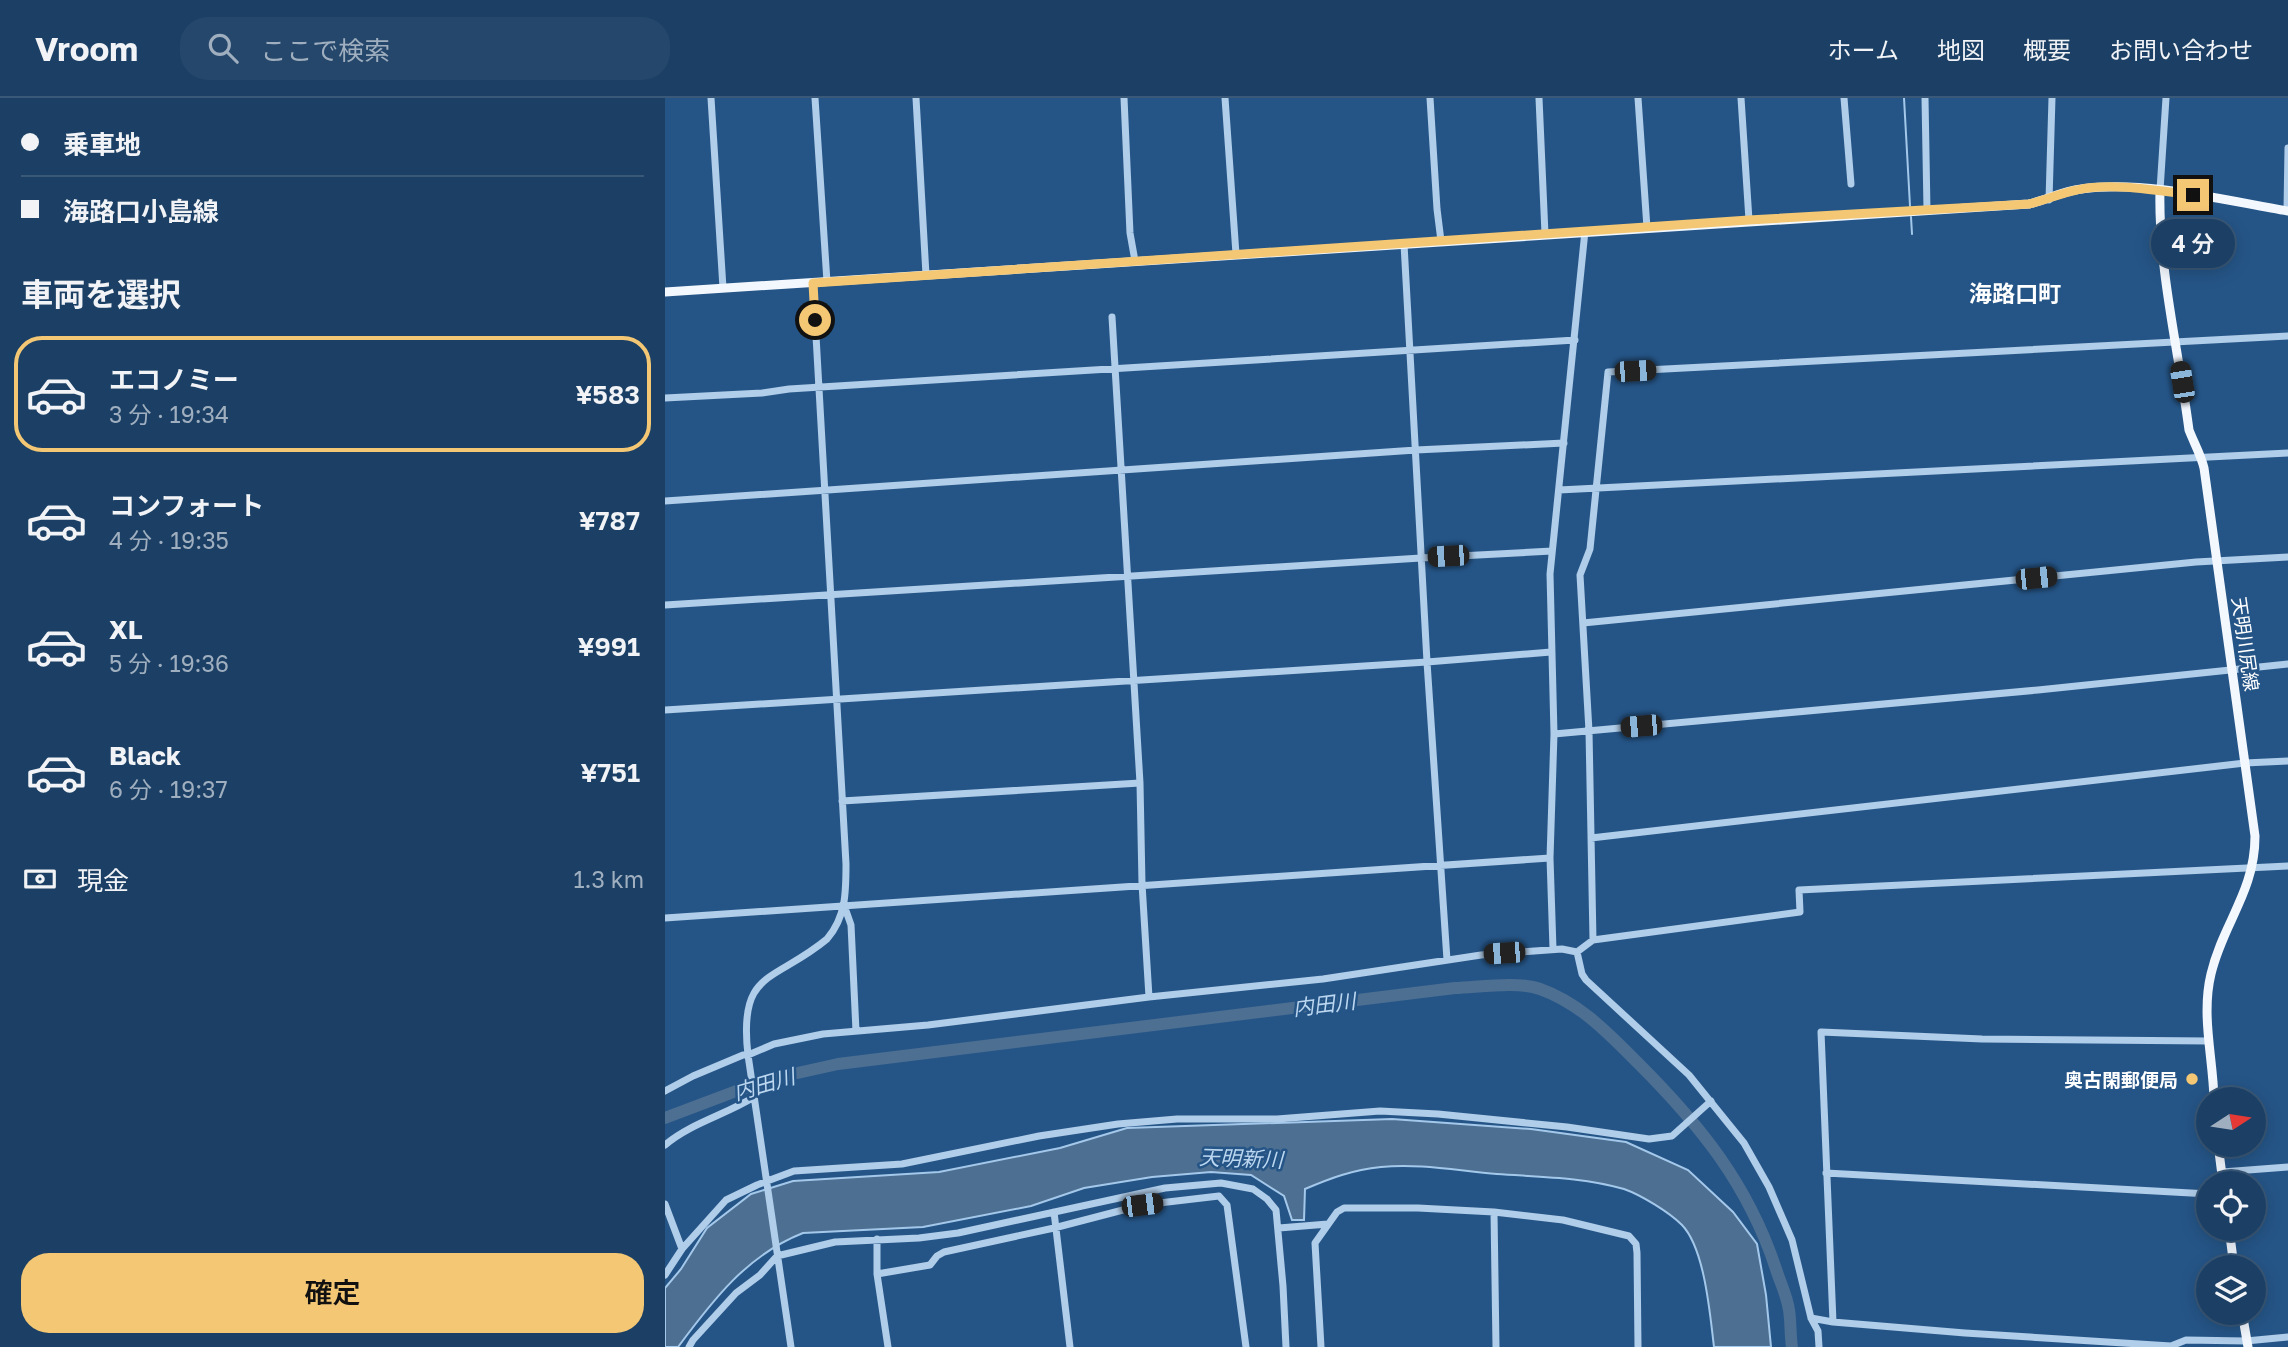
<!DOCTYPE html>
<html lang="ja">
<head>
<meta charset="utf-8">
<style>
  :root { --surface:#1c4065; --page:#25476b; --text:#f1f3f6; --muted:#a0afbf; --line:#3a5979; --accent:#f3c774 }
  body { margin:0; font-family:"Golos Text","Noto Sans JP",sans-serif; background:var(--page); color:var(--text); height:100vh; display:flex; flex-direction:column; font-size:26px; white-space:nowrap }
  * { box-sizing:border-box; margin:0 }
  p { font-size:23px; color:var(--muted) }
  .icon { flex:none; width:38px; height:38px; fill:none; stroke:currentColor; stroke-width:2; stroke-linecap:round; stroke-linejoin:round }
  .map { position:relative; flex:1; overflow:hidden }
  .side { display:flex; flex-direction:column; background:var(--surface); width:665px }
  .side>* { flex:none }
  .guide { display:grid; align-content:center; height:154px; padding:0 21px; background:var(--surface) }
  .needle { width:46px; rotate:78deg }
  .tools { position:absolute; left:1531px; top:989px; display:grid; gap:14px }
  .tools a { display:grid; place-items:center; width:70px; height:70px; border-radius:50%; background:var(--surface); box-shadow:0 4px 18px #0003,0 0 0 2px var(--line); font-size:35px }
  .end { position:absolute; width:32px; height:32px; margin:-16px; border:9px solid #f3c774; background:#111; box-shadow:0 0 0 4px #111 }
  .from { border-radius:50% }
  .bubble { position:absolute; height:49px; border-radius:24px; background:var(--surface); box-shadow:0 4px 18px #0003,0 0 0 2px var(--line); font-size:23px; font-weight:600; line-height:49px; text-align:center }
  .car { position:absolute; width:21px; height:42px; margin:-21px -10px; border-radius:9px; box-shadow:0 0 5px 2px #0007; background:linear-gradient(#222 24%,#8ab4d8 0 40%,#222 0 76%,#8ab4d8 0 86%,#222 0) }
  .guide b { display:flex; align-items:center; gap:24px; height:66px; font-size:26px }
  .guide b+b { border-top:2px solid var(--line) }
  .guide i { width:18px; height:18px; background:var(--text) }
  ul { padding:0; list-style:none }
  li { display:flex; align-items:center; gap:21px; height:116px; margin:0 14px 10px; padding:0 7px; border:4px solid transparent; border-radius:28px }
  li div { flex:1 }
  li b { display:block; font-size:26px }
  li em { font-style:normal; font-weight:600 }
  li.active { border-color:var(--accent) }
  li>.icon { width:63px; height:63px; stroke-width:1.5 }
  h2 { padding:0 21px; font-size:32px; line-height:84px }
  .pay { display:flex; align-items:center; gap:18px; height:77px; padding:0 21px; font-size:26px }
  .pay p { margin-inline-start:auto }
  .action { display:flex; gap:14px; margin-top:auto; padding:14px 21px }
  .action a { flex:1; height:80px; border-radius:28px; background:var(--accent); color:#111; font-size:28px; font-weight:600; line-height:80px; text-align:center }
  header { display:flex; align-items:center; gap:42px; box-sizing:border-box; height:98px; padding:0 35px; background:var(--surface); border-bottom:2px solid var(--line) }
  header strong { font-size:33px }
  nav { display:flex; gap:38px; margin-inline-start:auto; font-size:24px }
  .search { width:490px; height:63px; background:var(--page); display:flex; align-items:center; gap:18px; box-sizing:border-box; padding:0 24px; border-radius:28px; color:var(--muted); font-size:26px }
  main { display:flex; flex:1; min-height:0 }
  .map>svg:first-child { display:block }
</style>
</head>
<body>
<header>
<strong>Vroom</strong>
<div class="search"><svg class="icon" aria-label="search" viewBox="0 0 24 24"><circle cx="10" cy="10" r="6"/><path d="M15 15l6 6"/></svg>ここで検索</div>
<nav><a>ホーム</a><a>地図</a><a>概要</a><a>お問い合わせ</a></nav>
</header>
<main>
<section class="side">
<div class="guide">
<b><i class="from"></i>乗車地</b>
<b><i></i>海路口小島線</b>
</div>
<h2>車両を選択</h2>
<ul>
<li class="active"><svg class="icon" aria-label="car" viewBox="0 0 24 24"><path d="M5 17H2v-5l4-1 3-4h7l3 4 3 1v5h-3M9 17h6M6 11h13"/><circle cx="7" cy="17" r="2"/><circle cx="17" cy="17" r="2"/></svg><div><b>エコノミー</b><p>3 分 · 19:34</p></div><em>¥583</em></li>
<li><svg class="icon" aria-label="car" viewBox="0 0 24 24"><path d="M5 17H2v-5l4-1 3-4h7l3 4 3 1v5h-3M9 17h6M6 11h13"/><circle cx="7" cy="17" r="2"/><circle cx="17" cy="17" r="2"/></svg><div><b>コンフォート</b><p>4 分 · 19:35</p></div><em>¥787</em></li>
<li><svg class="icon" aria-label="car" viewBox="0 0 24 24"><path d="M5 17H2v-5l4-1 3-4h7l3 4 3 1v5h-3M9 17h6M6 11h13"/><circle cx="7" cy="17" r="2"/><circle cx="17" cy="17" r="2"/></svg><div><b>XL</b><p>5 分 · 19:36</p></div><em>¥991</em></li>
<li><svg class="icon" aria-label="car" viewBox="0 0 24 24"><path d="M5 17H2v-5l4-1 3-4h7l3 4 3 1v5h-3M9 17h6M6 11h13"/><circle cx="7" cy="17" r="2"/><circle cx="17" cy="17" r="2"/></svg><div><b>Black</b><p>6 分 · 19:37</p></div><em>¥751</em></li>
</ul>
<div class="pay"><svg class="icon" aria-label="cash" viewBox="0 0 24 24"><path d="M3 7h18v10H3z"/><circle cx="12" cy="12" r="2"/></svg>現金<p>1.3 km</p></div>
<div class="action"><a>確定</a></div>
</section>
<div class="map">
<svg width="1623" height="1249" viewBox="0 0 1623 1249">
  <rect width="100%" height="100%" fill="#255587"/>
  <!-- water -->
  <path fill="#4d6f92" stroke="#a4c8ea" stroke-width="2" d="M727 1021 866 1031 961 1044 1023 1072 1068 1114 1092 1146 1101 1197 1106 1249H1049C1045 1217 1040 1151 1017 1127 1004 1114 976 1097 959 1091 918 1079 875 1079 832 1076 794 1073 754 1065 716 1069 687 1072 666 1080 640 1091L639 1122H627L619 1098 586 1077 546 1074 487 1079 419 1090 366 1108 258 1129 138 1135C82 1157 48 1202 13 1249H0V1190L16 1171 42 1130 86 1096 128 1083 274 1074 395 1050 462 1030Z"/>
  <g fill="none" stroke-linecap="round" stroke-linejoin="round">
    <!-- stream -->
    <path stroke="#a4c8ea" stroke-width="2" d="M1239 0 1245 108
      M1246 119 1247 136"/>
    <!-- river -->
    <path stroke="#4d6f92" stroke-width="12" d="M0 1020 74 992 128 976 173 966 790 890C815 889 853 883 875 891 915 905 944 936 973 965 1035 1027 1083 1086 1111 1171 1115 1184 1122 1198 1124 1212 1126 1224 1125 1237 1127 1249"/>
    <!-- minor -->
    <path stroke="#b0cde9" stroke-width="7" d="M46 0 58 190
      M150 0 162 184
      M251 0 261 177
      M459 0 465 135 470 163
      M560 0 571 156
      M765 0 772 111 776 143
      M874 0 880 136
      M973 0 982 130
      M1076 0 1084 122
      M1179 0 1186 86
      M1260 0 1262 112
      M1495 92 1501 0
      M1384 102 1387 0
      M1622 112 1623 50
      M739 146 762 564 782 862
      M447 219 475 685 477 786 484 899
      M0 300 97 295 124 291 910 242
      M894 392 1623 355
      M0 403 751 352 899 345
      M0 507 756 460 887 453
      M918 525 1531 464 1623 459
      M0 612 762 564 886 554
      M889 636 1373 592 1623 566
      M177 703 475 685
      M926 740 1580 665 1623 663
      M180 810 186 827 191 933
      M0 820C295 802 590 778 885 760
      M928 842 924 633 915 477 925 451 943 274 1623 238
      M888 851 885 760 889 636 885 476 920 133
      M912 854 917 876 921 882 1024 977 1079 1045 1104 1089 1127 1142 1146 1220 1153 1233 1154 1249
      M0 993 28 978 78 957H83L109 946 158 936 263 927 484 899 658 881 816 857 897 851 912 854 928 842 1135 814 1134 792 1623 768
      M0 1047C26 1025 60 1017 89 999
      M1557 1074 1623 1069
      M1161 1075 1544 1096
      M0 1106 17 1151
      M389 1114 405 1249
      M829 1114 831 1249
      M614 1130 663 1126
      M212 1141V1176L223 1249
      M212 1176 265 1167 272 1158 279 1154 389 1130 477 1107 554 1098 562 1107 581 1249
      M0 1177 17 1151 61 1102 92 1087 129 1073 237 1066 374 1038 453 1026 512 1021H612L715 1013 773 1016 902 1029 984 1041 1007 1038 1046 1003
      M1146 1220 1168 1224 1300 1235 1506 1248 1521 1242 1581 1243 1623 1239
      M1168 1224 1156 934 1317 941 1544 943
      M24 1249 28 1242 71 1195 95 1177 112 1158 170 1144 254 1140 293 1135 500 1090 556 1085 588 1091 602 1101 611 1112 618 1188 621 1249
      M126 1249 83 957C73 871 109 885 162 841 181 819 181 794 181 766L148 185
      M656 1249 650 1145 672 1114 679 1110H753L829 1114 898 1122 964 1138 971 1146 972 1155 973 1249"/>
    <!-- major -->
    <path stroke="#f3f8fe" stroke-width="9" d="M1495 92C1493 171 1514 254 1524 332 1529 345 1536 357 1539 370L1590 738C1590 794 1558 825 1546 876 1536 917 1548 960 1549 1001
      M0 194 1364 106C1381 102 1398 93 1416 91 1481 82 1558 102 1623 113
      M1553 1046 1558 1085
      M1564 1130 1569 1169
      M1577 1214 1583 1249"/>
  </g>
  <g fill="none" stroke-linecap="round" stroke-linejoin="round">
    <!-- route -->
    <path stroke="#f3c774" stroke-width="9" d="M150 222 148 185 1084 122 1364 106C1381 102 1396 95 1412 92 1445 84 1495 93 1528 97"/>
  </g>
  <!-- markers -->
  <circle fill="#f3c774" stroke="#255587" stroke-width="2.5" cx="1527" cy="981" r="7"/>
  <g text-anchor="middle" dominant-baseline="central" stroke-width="5" stroke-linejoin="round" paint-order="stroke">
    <!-- street labels -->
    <g font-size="19" fill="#fff" stroke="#255587">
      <text transform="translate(1581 546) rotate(82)">天明川尻線</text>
    </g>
    <!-- poi labels -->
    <g font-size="19" font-weight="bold" fill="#fff" stroke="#255587" text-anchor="end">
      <text x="1513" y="981">奥古閑郵便局</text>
    </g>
    <!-- water labels -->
    <g font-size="21" font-style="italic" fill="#bcd7f0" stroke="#255587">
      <text transform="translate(659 906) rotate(-7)">内田川</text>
      <text transform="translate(99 986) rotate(-16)">内田川</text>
      <text transform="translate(576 1060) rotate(2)">天明新川</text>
    </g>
    <!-- quarter labels -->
    <g font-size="23" font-weight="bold" fill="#fff" stroke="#255587">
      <text x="1350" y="195">海路口町</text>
    </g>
  </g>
</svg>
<div class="tools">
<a><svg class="needle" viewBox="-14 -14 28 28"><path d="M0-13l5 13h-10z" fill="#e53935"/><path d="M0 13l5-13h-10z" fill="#a0afbf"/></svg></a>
<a><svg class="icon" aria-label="locate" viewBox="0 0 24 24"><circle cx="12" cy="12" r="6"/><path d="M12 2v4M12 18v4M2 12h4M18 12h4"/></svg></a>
<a><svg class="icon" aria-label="layers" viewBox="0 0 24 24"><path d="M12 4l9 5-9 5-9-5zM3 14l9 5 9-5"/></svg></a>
</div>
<i class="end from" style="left:150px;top:222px"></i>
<i class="end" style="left:1528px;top:97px"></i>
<div class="bubble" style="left:1486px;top:121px;width:84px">4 分</div>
<i class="car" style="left:970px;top:273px;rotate:87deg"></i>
<i class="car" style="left:1517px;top:284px;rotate:351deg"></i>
<i class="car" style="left:783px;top:458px;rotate:267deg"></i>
<i class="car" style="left:1371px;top:480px;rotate:84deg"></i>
<i class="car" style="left:976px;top:628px;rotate:265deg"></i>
<i class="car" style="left:839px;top:855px;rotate:266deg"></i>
<i class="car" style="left:477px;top:1107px;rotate:83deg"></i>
</div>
</main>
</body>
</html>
